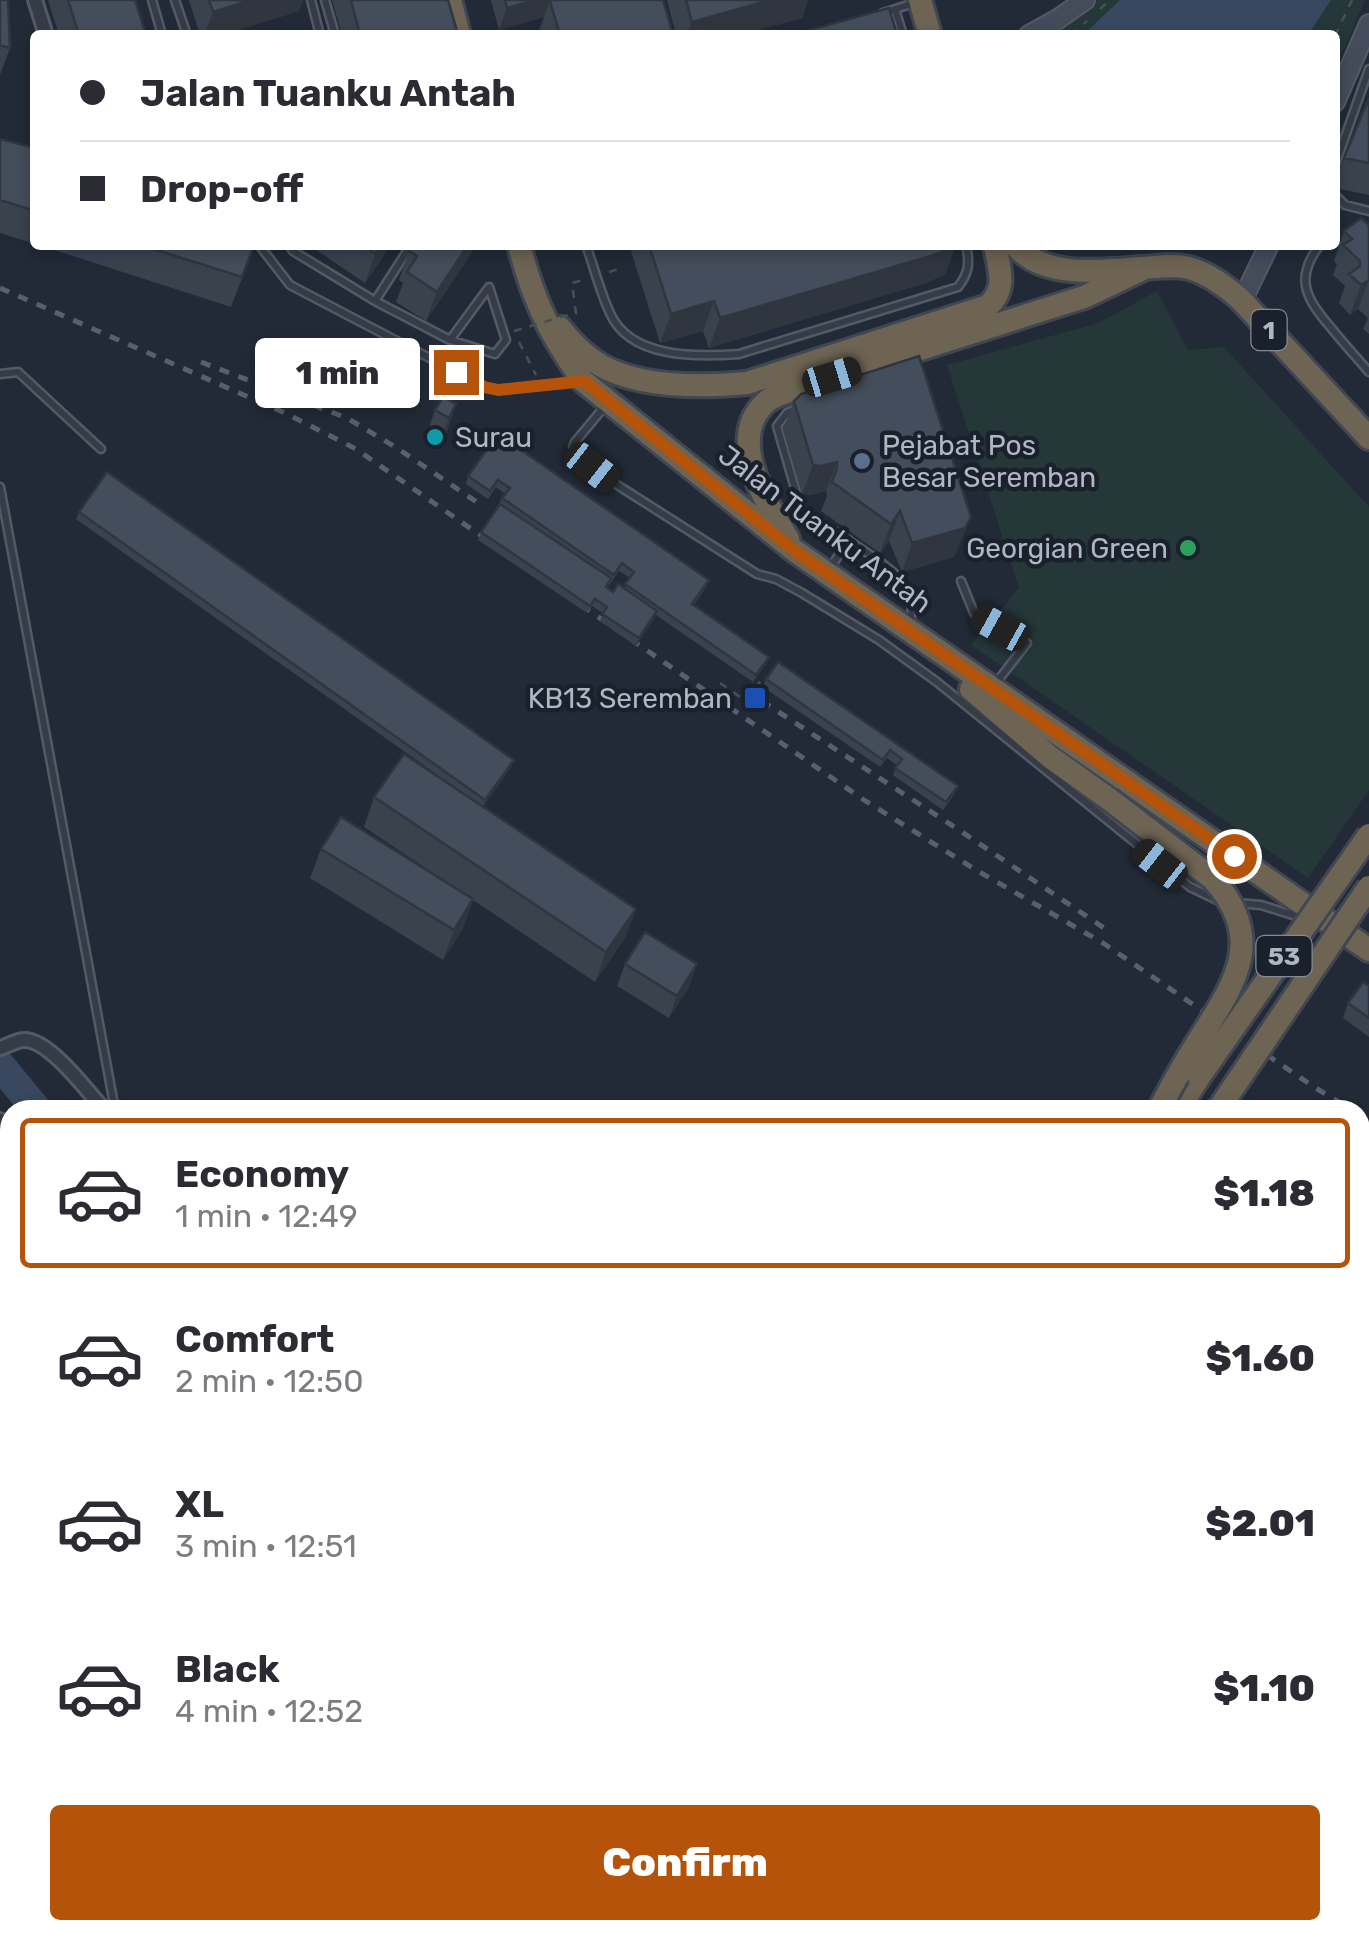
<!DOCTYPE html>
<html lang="en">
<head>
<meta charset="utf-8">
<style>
  :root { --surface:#fff; --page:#f7f7f7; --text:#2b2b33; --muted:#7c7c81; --line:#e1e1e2; --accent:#b45309 }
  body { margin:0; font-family:Rubik,sans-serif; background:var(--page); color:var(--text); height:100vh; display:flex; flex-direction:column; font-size:38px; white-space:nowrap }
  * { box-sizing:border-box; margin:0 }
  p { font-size:32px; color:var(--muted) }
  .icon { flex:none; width:55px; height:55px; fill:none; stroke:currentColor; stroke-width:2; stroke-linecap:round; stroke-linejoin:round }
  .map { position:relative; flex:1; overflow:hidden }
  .details { position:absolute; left:0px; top:1100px; width:1370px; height:840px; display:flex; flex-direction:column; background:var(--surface); border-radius:30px 30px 0 0; box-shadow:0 5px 15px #0003 }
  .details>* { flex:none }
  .hud { position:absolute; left:30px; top:30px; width:1310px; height:220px; border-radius:10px; box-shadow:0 5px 15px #0003; display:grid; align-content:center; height:220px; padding:0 50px; background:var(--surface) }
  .end { position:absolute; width:45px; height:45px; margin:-22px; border:12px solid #b45309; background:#fff; box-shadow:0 0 0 5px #fff }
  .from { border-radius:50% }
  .bubble { position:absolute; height:70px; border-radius:10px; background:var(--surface); box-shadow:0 5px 15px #0003; font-size:32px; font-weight:800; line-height:70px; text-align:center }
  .car { position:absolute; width:30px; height:60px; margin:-30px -15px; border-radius:12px; box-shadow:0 0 8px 2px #0007; background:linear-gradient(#222 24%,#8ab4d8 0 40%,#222 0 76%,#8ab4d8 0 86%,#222 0) }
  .hud b { display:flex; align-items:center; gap:35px; height:95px; font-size:38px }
  .hud b+b { border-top:2px solid var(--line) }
  .hud i { width:25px; height:25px; background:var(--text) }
  ul { padding:18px 0 0; list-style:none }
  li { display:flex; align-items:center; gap:30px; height:150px; margin:0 20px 15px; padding:0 30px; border:5px solid transparent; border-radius:10px }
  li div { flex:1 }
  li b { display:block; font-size:38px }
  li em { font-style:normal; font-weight:800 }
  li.selected { border-color:var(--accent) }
  li>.icon { width:90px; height:90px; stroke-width:1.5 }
  .primary-button { display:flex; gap:20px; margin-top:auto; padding:20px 50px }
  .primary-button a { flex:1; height:115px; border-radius:10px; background:var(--accent); color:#fff; font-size:40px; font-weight:800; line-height:115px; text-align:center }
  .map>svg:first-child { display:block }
</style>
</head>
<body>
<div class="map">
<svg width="1369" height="1940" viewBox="0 0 1369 1940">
  <rect width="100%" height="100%" fill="#222a37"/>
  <!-- green -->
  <path fill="#253739" d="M1097 0H1365L1335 70V35H1053Z
    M1157 291 1188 350 1224 347 1369 507V790L1308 878 971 645 1019 588 947 365 1098 323Z"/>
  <!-- water -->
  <path fill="#39475f" d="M1120 0H1331L1308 35H1083Z"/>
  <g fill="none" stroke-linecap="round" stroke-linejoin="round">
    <!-- river -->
    <path stroke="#39475f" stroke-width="30" d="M0 1065 37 1110
      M1360 1582 1369 1585"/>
    <defs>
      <path id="lane" d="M152 0 162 35
        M175 0 187 35
        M311 0 320 35
        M325 0 335 35
        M895 9 903 35
        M883 13 914 3
        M1335 165 1369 69
        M1335 195 1345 205 1369 211
        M259 245 290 285 485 387 498 390 577 382
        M289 245 293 251 375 301 450 340 495 354 506 340 489 287 450 340
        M586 245C594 267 600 292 610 313 630 359 697 357 739 354L958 287C969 273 970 263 966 245
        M1320 245C1293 279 1307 300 1332 329 1344 344 1357 358 1369 372
        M375 301 411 245
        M0 374 18 372 101 449
        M605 406 575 442 573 447 574 453 611 481 757 574 776 579 802 593 879 640 937 682 1190 887 1219 901
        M794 410 787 413 777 426 801 509 878 560 894 573 913 598 910 625
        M0 487 115 1110
        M830 568 849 540
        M961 581 974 613 1027 643 996 683
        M1237 903 1261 905 1302 918
        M1360 1359 1369 1366
        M1360 1388 1369 1373
        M1360 1467 1369 1473
        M1360 1536 1369 1540
        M1171 1930V1940
        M1041 1940 1044 1930"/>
      <path id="street" d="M35 0 46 35
        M0 1048C7 1046 17 1040 24 1040 49 1039 88 1092 104 1110
        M0 1120 10 1132
        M1360 1737 1369 1738
        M1335 1930 1340 1940"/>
      <path id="secondary" d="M1029 35 1058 19 1085 0
        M1335 102 1369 24
        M1242 301 1269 245"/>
      <path id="highway" d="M450 0 459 35
        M920 0 930 35
        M519 245C534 302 549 333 583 381L795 551 1369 950
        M1015 245C1043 279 1103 271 1142 268 1158 267 1173 264 1189 268 1210 274 1227 287 1242 301L1369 438
        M560 328C571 342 585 356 600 365 640 388 703 387 747 383L988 306C1008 288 999 269 995 245
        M788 539C767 504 725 439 766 402 773 396 784 393 794 389L1084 297 1145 268
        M971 689 1050 757 1109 799
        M1178 1110 1199 1077
        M1149 1930V1940
        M1104 1940 1105 1930"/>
    </defs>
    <!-- lane casing -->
    <use href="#lane" stroke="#535a65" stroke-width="11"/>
    <!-- street casing -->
    <use href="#street" stroke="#535a65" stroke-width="18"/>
    <!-- secondary casing -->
    <use href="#secondary" stroke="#535a65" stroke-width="22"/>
    <!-- highway casing -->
    <use href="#highway" stroke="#404752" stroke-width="28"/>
    <!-- path -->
    <path stroke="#425255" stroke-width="2.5" stroke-dasharray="8 8" stroke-linecap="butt" d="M1100 9 1110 0
      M1072 35 1087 21
      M1335 36 1352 0
      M609 272 622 268
      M575 313H576L572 283 587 279
      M519 342 536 375
      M720 683 746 701"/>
    <!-- lane -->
    <use href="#lane" stroke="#363c47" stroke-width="6"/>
    <!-- street -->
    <use href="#street" stroke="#363c47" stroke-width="12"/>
    <!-- secondary -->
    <use href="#secondary" stroke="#444b5a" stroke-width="18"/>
    <!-- highway -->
    <use href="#highway" stroke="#6d6453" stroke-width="22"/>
    <!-- rail -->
    <path stroke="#58606e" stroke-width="5" stroke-dasharray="10 10" stroke-linecap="butt" d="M0 288 285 413 356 449 503 551
      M201 362 347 418 397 448 484 507
      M565 594 864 800 976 870 1103 943 1314 1087 1352 1110
      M745 690 962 832 1107 930"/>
    <defs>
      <path id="highway-bridge" d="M1109 799 1212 878C1268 940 1234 984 1197 1043 1183 1065 1171 1087 1159 1110
        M1199 1077 1369 835
        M1218 1110 1369 887"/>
    </defs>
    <!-- highway-bridge casing -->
    <use href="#highway-bridge" stroke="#404752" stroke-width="28" stroke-linecap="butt"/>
    <!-- path-bridge -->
    <path stroke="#425255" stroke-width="2.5" stroke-dasharray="8 8" stroke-linecap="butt" d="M514 331 568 315
      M746 701 765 675"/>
    <!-- highway-bridge -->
    <use href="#highway-bridge" stroke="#6d6453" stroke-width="22"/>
  </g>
  <!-- wall -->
  <path fill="#3a424e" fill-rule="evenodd" d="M0 0 10 48 0 75Z
    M48 0H135L146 35H59Z
    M189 0H303L299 11 222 35H200Z
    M332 0H448L458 35H342Z
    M491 0H663L673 35H541L539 30 544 17 499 30Z
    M667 0H808L802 18 739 35H676Z
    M1369 98V195L1335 188V183L1344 158Z
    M0 139 35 148V244L0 233Z
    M1369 225V334L1363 329 1368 318 1358 309 1350 315 1339 303 1345 286 1333 275 1337 264 1334 261 1344 231Z
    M39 245H255L231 307Z
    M309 245H391L365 283Z
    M477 245 426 321 396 302 403 283 399 280 409 251Z
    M629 245H956L945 274 926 283 709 348 703 331 660 343Z
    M794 401 971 517 954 557 902 572 889 541 880 553 821 511 827 496 826 491 810 495 802 494 783 430Z
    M456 404 446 434 438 447 425 440 435 410Z
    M498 434 706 587 694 605 766 664 753 682 656 615 636 646 600 621 603 613 592 606 587 613 478 540 481 532 505 494 496 487 488 499 466 484 468 476ZM619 571 630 578 624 588 613 592 607 588Z
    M79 512 514 760 511 767 483 807 636 909 625 938 595 982 473 900 463 928 443 960 310 878 321 849 445 881 364 827 374 797 463 793 76 519Z
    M778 662 955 793 943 810 893 775 897 765 887 758 880 767 763 687 766 679Z
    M625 964 689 987 669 1018 617 986Z
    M1369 986V1037L1343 1018 1348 1003Z
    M1369 1121V1352L1360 1345V1132Z"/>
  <!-- shaded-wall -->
  <path fill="#303640" d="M251 0H303L299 11 222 35H204L213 12Z
    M535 0H568L550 1 544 17 499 30 507 8Z
    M770 0H808L802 18 739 35H687L692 22Z
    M381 245H391L365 283 375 254Z
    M468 245H477L426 321 437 292Z
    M956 245 945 274 926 283 709 348 720 318Z
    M1369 280 1358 309 1350 315 1361 285Z
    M714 301 703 331 660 343 671 314Z
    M456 404 446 434 438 447 449 418Z
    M837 462 826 491 810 495 802 494 813 465Z
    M900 511 889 541 880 553 891 524Z
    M971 517 954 557 902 572 912 543Z
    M657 611 655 618 636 646 639 638Z
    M514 760 511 767 483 807 485 800Z
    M473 899 463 928 443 960 454 930Z
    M636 909 625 938 595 982 606 952Z
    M697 964 689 987 669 1018 677 996Z"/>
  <!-- building -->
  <path fill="#444d5b" stroke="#303640" stroke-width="2.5" d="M0 0H8L10 48 0 45Z
    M68 0H135L146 35H79Z
    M209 0H251L213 12Z
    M351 0H448L458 35H360Z
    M505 0H535L507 8Z
    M552 0H663L673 35H560L550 1Z
    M686 0H770L692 22Z
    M889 8 897 35H792Z
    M1369 98V163L1344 158Z
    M0 139 35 148V211L0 200Z
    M1361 218 1369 225V280L1361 285 1349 274 1360 266V261L1343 245 1352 239 1344 231Z
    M141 245H254L242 277Z
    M363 245H381L375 254Z
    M413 245H468L437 292 407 272 417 256 409 251Z
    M649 245H955L937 254 720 318 714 301 671 314Z
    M919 356 971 517 965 528 912 543 900 511 891 524 832 482 837 468V462L821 466 813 465 794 401 801 394Z
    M443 397 456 404 449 418 435 410Z
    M498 434 709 580 692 604 769 657 756 675 625 584 634 572 622 563 614 575 502 498 510 488 498 480 490 491 468 476Z
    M107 472 514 760 485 800 79 512Z
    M500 504 611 578 606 587 613 592 618 584 657 611 639 638 602 614 607 607 595 599 590 606 481 532Z
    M778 662 958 786 946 802 895 768 902 759 890 750 883 760 766 679Z
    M404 754 636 909 606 952 374 797Z
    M341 817 473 899 454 930 321 849Z
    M645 932 697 964 677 996 625 964Z
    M1363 982 1369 986V1018L1348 1003Z
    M1369 1121V1315L1360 1308V1132Z"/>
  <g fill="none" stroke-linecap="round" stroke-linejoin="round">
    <!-- route -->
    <path stroke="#b45309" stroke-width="12" d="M456 372 484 387 498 390 584 381 795 551 1234 856"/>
  </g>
  <!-- markers -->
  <circle fill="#0f9aa8" stroke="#1b212c" stroke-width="4" cx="435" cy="437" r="10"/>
  <circle fill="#5c6f8a" stroke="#1b212c" stroke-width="4" cx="862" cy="461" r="10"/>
  <circle fill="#2e9e5b" stroke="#1b212c" stroke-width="4" cx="1188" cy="548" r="10"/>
  <rect fill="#1a4fb4" stroke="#1b212c" stroke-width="4" x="743" y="686" width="24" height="24" rx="5"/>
  <g text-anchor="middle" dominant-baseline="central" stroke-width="9" stroke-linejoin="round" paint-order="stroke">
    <!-- shield labels -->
    <g fill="#1b212c" stroke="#838a96" stroke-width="2.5">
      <rect x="1251.5" y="310" width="35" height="40" rx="8"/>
      <rect x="1256.5" y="936" width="55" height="40" rx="8"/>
    </g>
    <g font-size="25" font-weight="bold" fill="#b0b7c4">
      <text x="1269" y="330">1</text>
      <text x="1284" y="956">53</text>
    </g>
    <!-- poi labels -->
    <g font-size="28" fill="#b0b7c4" stroke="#1b212c" text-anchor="start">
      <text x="455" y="437">Surau</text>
      <text x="882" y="445">Pejabat Pos<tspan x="882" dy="32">Besar Seremban</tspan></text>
      <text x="1168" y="548" text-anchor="end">Georgian Green</text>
      <text x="732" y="698" text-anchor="end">KB13 Seremban</text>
    </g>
    <!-- street labels -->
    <g font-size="28" fill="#b0b7c4" stroke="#1b212c">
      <text transform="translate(825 529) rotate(37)">Jalan Tuanku Antah</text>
    </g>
  </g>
</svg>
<i class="end from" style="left:1234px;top:856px"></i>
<i class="end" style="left:456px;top:372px"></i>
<div class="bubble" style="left:255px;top:338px;width:165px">1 min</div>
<i class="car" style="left:832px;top:377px;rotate:73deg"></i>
<i class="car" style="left:592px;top:467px;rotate:128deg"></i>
<i class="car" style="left:1000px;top:628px;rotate:299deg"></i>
<i class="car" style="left:1160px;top:864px;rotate:308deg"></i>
<div class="hud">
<b><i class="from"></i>Jalan Tuanku Antah</b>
<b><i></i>Drop-off</b>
</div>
<section class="details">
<ul>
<li class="selected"><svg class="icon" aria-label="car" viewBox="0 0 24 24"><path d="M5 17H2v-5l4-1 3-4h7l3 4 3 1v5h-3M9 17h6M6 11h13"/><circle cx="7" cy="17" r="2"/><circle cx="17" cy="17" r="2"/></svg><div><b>Economy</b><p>1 min · 12:49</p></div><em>$1.18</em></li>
<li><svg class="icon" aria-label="car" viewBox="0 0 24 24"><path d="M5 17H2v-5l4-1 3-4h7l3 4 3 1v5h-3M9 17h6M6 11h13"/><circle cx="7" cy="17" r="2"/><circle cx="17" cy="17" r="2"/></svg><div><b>Comfort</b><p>2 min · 12:50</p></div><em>$1.60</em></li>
<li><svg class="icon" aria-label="car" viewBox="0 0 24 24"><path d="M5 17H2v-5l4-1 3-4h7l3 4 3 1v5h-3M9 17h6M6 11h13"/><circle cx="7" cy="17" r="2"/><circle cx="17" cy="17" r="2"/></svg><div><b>XL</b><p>3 min · 12:51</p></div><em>$2.01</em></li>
<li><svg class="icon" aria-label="car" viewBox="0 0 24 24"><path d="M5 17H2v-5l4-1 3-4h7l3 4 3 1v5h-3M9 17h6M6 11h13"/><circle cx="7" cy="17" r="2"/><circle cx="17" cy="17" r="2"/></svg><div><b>Black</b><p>4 min · 12:52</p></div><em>$1.10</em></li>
</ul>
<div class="primary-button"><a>Confirm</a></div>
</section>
</div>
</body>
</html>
